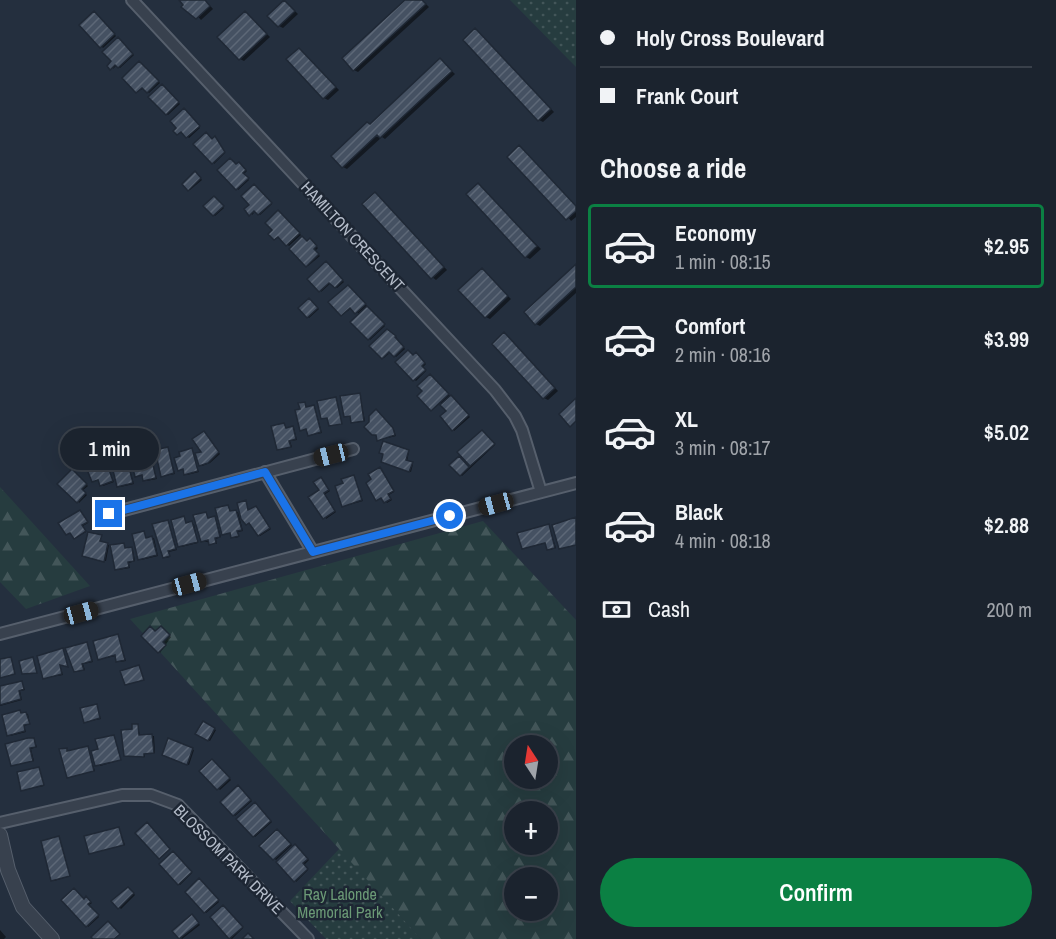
<!DOCTYPE html>
<html lang="en">
<head>
<meta charset="utf-8">
<style>
  :root { --surface:#1b232e; --page:#242b36; --text:#f1f3f6; --muted:#a0a4aa; --line:#39404a; --accent:#0b8043 }
  body { margin:0; font-family:"Archivo Narrow",sans-serif; background:var(--page); color:var(--text); height:100vh; display:flex; flex-direction:column; font-size:22px; white-space:nowrap }
  * { box-sizing:border-box; margin:0 }
  p { font-size:20px; color:var(--muted) }
  .icon { flex:none; width:33px; height:33px; fill:none; stroke:currentColor; stroke-width:2; stroke-linecap:round; stroke-linejoin:round }
  .map { position:relative; flex:1; overflow:hidden }
  .drawer { display:flex; flex-direction:column; background:var(--surface); width:480px }
  .drawer>* { flex:none }
  .banner { display:grid; align-content:center; height:132px; padding:0 24px; background:var(--surface) }
  .needle { width:39px; rotate:348deg }
  .fabs { position:absolute; left:504px; top:735px; display:grid; gap:12px }
  .fabs a { display:grid; place-items:center; width:54px; height:54px; border-radius:50%; background:var(--surface); box-shadow:0 6px 24px #0002,0 0 0 2px var(--line); font-size:30px }
  .end { position:absolute; width:27px; height:27px; margin:-14px; border:8px solid #1a73e8; background:#fff; box-shadow:0 0 0 3px #fff }
  .from { border-radius:50% }
  .bubble { position:absolute; height:42px; border-radius:21px; background:var(--surface); box-shadow:0 6px 24px #0002,0 0 0 2px var(--line); font-size:20px; font-weight:600; line-height:42px; text-align:center }
  .car { position:absolute; width:18px; height:36px; margin:-18px -9px; border-radius:8px; box-shadow:0 0 4px 2px #0007; background:linear-gradient(#222 24%,#8ab4d8 0 40%,#222 0 76%,#8ab4d8 0 86%,#222 0) }
  .banner b { display:flex; align-items:center; gap:21px; height:57px; font-size:22px }
  .banner b+b { border-top:2px solid var(--line) }
  .banner i { width:15px; height:15px; background:var(--text) }
  ul { padding:0; list-style:none }
  li { display:flex; align-items:center; gap:18px; height:84px; margin:0 12px 9px; padding:0 12px; border:3px solid transparent; border-radius:6px }
  li div { flex:1 }
  li b { display:block; font-size:22px }
  li em { font-style:normal; font-weight:600 }
  li.on { border-color:var(--accent) }
  li>.icon { width:54px; height:54px; stroke-width:1.5 }
  h2 { padding:0 24px; font-size:27px; line-height:72px }
  .pay { display:flex; align-items:center; gap:15px; height:66px; padding:0 24px; font-size:22px }
  .pay p { margin-inline-start:auto }
  .cta { display:flex; gap:12px; margin-top:auto; padding:12px 24px }
  .cta a { flex:1; height:69px; border-radius:36px; background:var(--accent); color:#fff; font-size:24px; font-weight:600; line-height:69px; text-align:center }
  main { display:flex; flex:1; min-height:0 }
  .map>svg:first-child { display:block }
</style>
</head>
<body>
<main>
<div class="map">
<svg width="576" height="939" viewBox="0 0 576 939">
  <defs>
    <pattern id="green-dots" width="8" height="8" patternUnits="userSpaceOnUse" patternTransform="scale(1.5)"><rect width="8" height="8" fill="#263c3f"/><path d="M2 2h.1M6 6h.1" fill="none" stroke="#435659" stroke-width="1.8" stroke-linecap="round"/></pattern>
    <pattern id="forest-firs" width="22" height="20" patternUnits="userSpaceOnUse" patternTransform="scale(1.5)"><rect width="22" height="20" fill="#263c3f"/><path d="M5 1l3.5 6h-7zM16 11l3.5 6h-7z" fill="#435659"/></pattern>
    <pattern id="building-hatch" width="6" height="6" patternUnits="userSpaceOnUse" patternTransform="scale(1.5)"><rect width="6" height="6" fill="#455162"/><path d="M-1 1l2-2M0 6l6-6M5 7l2-2" fill="none" stroke="#5d6877"/></pattern>
  </defs>
  <rect width="100%" height="100%" fill="#242f3e"/>
  <!-- green -->
  <path fill="url(#green-dots)" d="M510 0H576V67Z
    M340 848 421 939H326L290 901Z"/>
  <!-- forest -->
  <path fill="url(#forest-firs)" fill-rule="evenodd" d="M0 487 90 586 26 609 0 582Z
    M483 521 576 620V939H421L130 619ZM514 746H548V778H514ZM514 812H548V844H514ZM514 878H548V910H514Z"/>
  <!-- shadow -->
  <path fill="#0007" d="M183 0H205L213 9 201 20Z
    M407 0H422L429 7 358 72 354 70 344 59Z
    M285 1 298 14 283 28 279 26Z
    M245 12 270 37 244 61 240 59Z
    M96 14 116 36 103 48 81 25Z
    M475 30 554 112 543 122 539 120Z
    M120 40 134 55 120 68 117 65 113 69Z
    M299 49 339 90 328 100 324 98Z
    M440 60 455 74 385 139 382 137 347 169 343 167 333 156 371 126Z
    M141 63 160 83 149 93 144 88 137 92Z
    M164 86 180 104 168 115 166 114Z
    M185 111 200 128 189 138 183 132 178 134Z
    M217 139 225 153 214 164 213 140Z
    M520 147 576 206V217L571 221Z
    M241 164 247 171 244 174 249 180 238 190 237 166Z
    M197 174 202 180 190 190 189 189Z
    M478 185 541 249 530 259 526 257Z
    M256 186 272 204 260 215 256 211 252 215 251 205Z
    M375 194 447 270 436 280 432 277Z
    M215 198 224 208 215 216 205 206Z
    M280 213 301 235 289 246 280 237 275 239 274 230Z
    M311 241 318 248 315 251 320 256 308 266Z
    M327 264 344 282 337 288 331 283 321 292Z
    M576 266V293L540 326 536 324Z
    M482 270 511 299 490 319 486 317Z
    M350 287 385 326 370 340 360 315 352 308 342 315Z
    M311 301 319 309 309 318 308 317Z
    M387 331 396 337 405 349 396 357 391 352 384 358Z
    M508 337 558 391 548 400 544 398Z
    M417 355 426 364 423 367 426 371 416 381 397 362Z
    M432 377 470 417 454 431 448 411 441 403 432 410Z
    M360 395 365 421 354 423 351 416H345Z
    M305 403 307 409 315 408 322 433 311 435 308 429 301 430Z
    M376 411 394 430 396 436 379 440 369 420Z
    M284 424 287 429 294 428 297 440 290 441 292 447 280 450Z
    M204 432 220 454 210 463 202 466Z
    M483 432 495 445 462 476 451 465Z
    M168 448 175 474 164 476H163Z
    M124 450 134 484 120 487 119 457Z
    M191 450 199 472 187 475 185 470H179Z
    M409 451 407 462 413 464 411 472 384 462Z
    M149 453 157 479 146 481 143 475 136 476Z
    M104 457 114 482 103 486 100 480 93 481Z
    M381 470 394 492 389 495 392 500 387 503 383 498 377 500Z
    M74 472 88 486 82 491 87 495 79 503Z
    M354 476 363 501 345 506V484Z
    M322 480 330 491 324 495 336 512 326 519 321 490Z
    M245 502 249 512 257 509 271 529 260 536 251 523 247 524Z
    M228 506 231 513 238 512 243 531 238 532 239 537 234 538 232 533 224 534Z
    M80 512 88 523 83 526 86 532 76 538 72 533 67 534Z
    M206 513 209 519H216L221 537 216 539 217 544 202 541Z
    M184 518 187 524H194L198 543 181 547Z
    M168 521 177 550 169 552 170 557 166 558 161 553 154 525Z
    M549 526 556 548 550 550 547 543 523 548Z
    M144 533 147 539 154 538 158 556 141 560Z
    M101 537V543L109 545 106 561 85 557Z
    M124 544 126 550H133L135 561 129 563 130 568 118 570Z
    M162 628 171 637 160 653 155 633Z
    M118 636 126 661 119 662 116 656 100 659Z
    M87 643 93 662 83 664 85 670 76 672Z
    M63 650 68 667 60 665 63 675 44 678Z
    M22 683 25 690 20 691 22 700 0 706V687Z
    M96 705 101 719 85 722Z
    M20 712 28 714 30 724 24 726 26 732 10 736Z
    M203 723 216 730 210 741 197 733Z
    M138 726 140 736H154L155 753 145 754V757L127 756Z
    M114 736 121 760 100 766V750Z
    M34 740 37 747 31 749 34 761 13 765Z
    M169 740 194 750 189 765 164 754Z
    M87 747 95 771 68 777 66 749 68 752Z
    M214 761 231 780 220 790 201 771Z
    M39 769 44 786 22 790Z
    M240 788 252 801 235 816 234 815Z
    M257 805 272 822 255 837 254 836Z
    M119 828 125 845 90 853Z
    M279 832 292 845 276 860 261 846Z
    M59 838 70 876 54 881 52 880Z
    M297 847 309 860 304 865 308 870 296 882Z
    M175 854 192 873 180 885 178 884Z
    M201 881 219 902 206 913 187 892Z
    M130 889 135 895 121 909 113 901Z
    M88 899 92 903 89 905 99 917 88 927 84 900Z
    M225 908 243 928 232 939 230 938Z
    M193 917 200 925 182 939 174 931Z
    M0 930 6 937 4 939H0Z"/>
  <!-- building -->
  <path fill="url(#building-hatch)" stroke="#1f2835" stroke-width="1.5" d="M179 0H205L210 6 196 19 181 7 183 5Z
    M284 0 295 11 278 27 267 16Z
    M405 0H422L426 4 353 71 342 58Z
    M94 11 115 34 100 48 79 25Z
    M245 11 267 34 239 60 217 37Z
    M475 28 551 109 538 121 463 40Z
    M118 37 133 54 118 68 115 65 110 70 107 66 111 61 102 52Z
    M299 48 336 87 323 99 286 59Z
    M440 58 452 71 380 138 377 135 342 168 331 156 367 122 370 124Z
    M139 61 159 81 147 93 142 88 136 93 122 78Z
    M162 84 179 102 166 115 148 97Z
    M184 108 200 126 186 138 181 132 177 135 173 131 176 128 170 121Z
    M206 132 212 139 215 136 225 152 212 164 193 144Z
    M519 145 576 206V211L566 220 507 157Z
    M230 158 236 164 239 162 246 170 243 173 249 178 236 190 217 170Z
    M195 171 201 178 188 191 182 184Z
    M478 183 537 246 525 258 466 194Z
    M254 184 272 203 258 215 254 211 249 216 244 209 249 205 241 196Z
    M375 192 444 267 431 279 362 204Z
    M214 196 224 206 213 216 203 206Z
    M278 210 300 233 286 246 278 237 274 240 268 234 272 230 265 223Z
    M302 236 307 241 310 238 317 246 314 249 319 254 306 267 289 249Z
    M326 261 343 280 335 288 329 283 319 292 307 279Z
    M576 264V287L535 325 524 312Z
    M482 268 508 296 485 318 458 290Z
    M348 285 366 304 355 314 350 308 341 316 328 302Z
    M309 298 318 308 307 318 298 308Z
    M367 306 385 324 368 340 350 322Z
    M387 329 396 336 395 337 404 347 394 357 389 352 382 359 369 346Z
    M504 332 555 388 543 399 492 344Z
    M408 350 413 355 416 352 425 363 422 366 426 370 413 381 395 362Z
    M430 374 449 394 431 411 417 396 422 391 417 386Z
    M360 393 364 421 351 423 350 416 344 417 340 396Z
    M451 395 469 415 452 431 440 416 446 411 440 405Z
    M336 397 342 424 329 426 327 418 321 419 317 401Z
    M576 398V421L570 427 559 414Z
    M305 402 306 407 314 405 321 432 308 436 306 429 300 431 295 410 300 409 298 403Z
    M376 409 393 428 395 435 377 441 376 435H372L364 427 369 422V416Z
    M284 423 286 428 293 426 296 439 289 441 291 447 277 450 271 426Z
    M482 430 495 444 470 466 457 452Z
    M204 431 219 452 208 463 199 466 195 453 201 452 192 439Z
    M383 441 409 450 406 460 413 462 409 472 381 462 383 454 379 453Z
    M168 447 174 473 161 477 155 450Z
    M124 448 133 483 117 487 110 458 117 456 116 450Z
    M192 448 198 471 184 475 183 469 178 471 174 458 180 456 179 452Z
    M150 451 156 478 143 481 142 475 135 477 130 456Z
    M104 455 113 481 100 486 98 480 92 482 84 462Z
    M459 456 469 467 460 476 449 465Z
    M380 467 394 491 388 494 391 499 384 503 381 498 376 501 366 483 371 479 368 474Z
    M72 469 87 484 82 489 86 493 77 503 57 484Z
    M354 475 362 500 342 507 335 486 343 483 341 479Z
    M321 477 329 490 324 493 335 511 323 519 308 497 319 490 313 482Z
    M246 500 248 510 256 506 270 528 258 536 249 523 246 525 241 519 237 503Z
    M228 505 230 511 236 510 242 530 237 531 239 536 231 538 230 533 222 535 215 508Z
    M80 510 88 522 82 525 86 531 74 539 70 533 66 535 58 523Z
    M206 512 208 518 215 516 220 537 215 538 216 543 209 545 208 540 201 542 193 515Z
    M184 516 186 523 192 521 198 542 178 547 171 520Z
    M576 517V545L559 549 552 525Z
    M168 520 176 549 168 551 170 556 163 558 152 524Z
    M549 524 555 548 547 550 545 543 522 549 517 533Z
    M144 531 146 538 152 536 157 555 138 560 132 534Z
    M88 532 102 535 100 541 108 543 104 562 82 556Z
    M124 543 125 548 132 547 134 561 128 562 129 567 115 570 110 545Z
    M150 626 155 631 161 626 170 635 163 642 166 645 158 653 141 636Z
    M118 634 125 660 116 662 115 655 98 660 93 641Z
    M87 642 92 661 82 664 84 670 74 672 65 648Z
    M63 648 68 667 60 665 62 674 43 679 37 656Z
    M11 657 15 674 0 678V659Z
    M33 657 37 673 22 674 19 661Z
    M139 665 144 680 125 685 120 671Z
    M22 681 24 689 19 691 21 699 0 705V686Z
    M97 704 100 718 84 723 80 708Z
    M20 710 21 713 26 712 30 724 24 725 25 731 7 736 2 715Z
    M203 721 215 728 208 741 195 734Z
    M132 724H138L139 735 152 734 154 753 144 754V757L124 756 121 730 132 729Z
    M114 735 121 760 95 766 91 751 98 749 95 739Z
    M28 738H34L36 747 30 748 33 761 11 766 5 744Z
    M168 738 193 748 187 765 162 755Z
    M88 746 94 771 67 778 59 749 67 748V751Z
    M212 759 230 778 217 790 199 771Z
    M39 767 44 785 21 791 17 772Z
    M238 785 251 800 233 816 220 802Z
    M255 802 271 821 253 837 236 819Z
    M147 822 170 849 159 859 135 833Z
    M119 827 124 845 89 854 84 836Z
    M277 829 291 844 273 860 259 846Z
    M59 836 70 876 51 881 41 841Z
    M295 844 308 859 303 863 308 869 294 882 276 862Z
    M173 851 192 872 178 885 159 864Z
    M199 878 219 900 204 913 185 892Z
    M128 887 134 893 118 909 111 901Z
    M74 888 84 899 86 896 91 902 88 904 99 915 86 927 61 900Z
    M223 905 243 927 229 939 210 917Z
    M192 914 199 923 179 939 172 931Z
    M108 921 120 934 114 939H93L91 937Z
    M248 933 254 939H242Z"/>
  <g fill="none" stroke-linecap="round" stroke-linejoin="round">
    <defs>
      <path id="minor" d="M132 0 495 390 515 416 522 430 541 492
        M265 472 313 552
        M109 514 353 449
        M0 634 576 483
        M0 823 122 795H151L178 805 308 939"/>
      <path id="tertiary" d="M0 835 8 870 23 907 52 939"/>
    </defs>
    <!-- minor casing -->
    <use href="#minor" stroke="#565f6c" stroke-width="14"/>
    <!-- tertiary casing -->
    <use href="#tertiary" stroke="#565f6c" stroke-width="16"/>
    <!-- minor -->
    <use href="#minor" stroke="#38414e" stroke-width="10"/>
    <!-- tertiary -->
    <use href="#tertiary" stroke="#38414e" stroke-width="14"/>
  </g>
  <g fill="none" stroke-linecap="round" stroke-linejoin="round">
    <!-- route -->
    <path stroke="#1a73e8" stroke-width="8" d="M109 514 265 472 313 552 450 516"/>
  </g>
  <g text-anchor="middle" dominant-baseline="central" stroke-width="5" stroke-linejoin="round" paint-order="stroke">
    <!-- street labels -->
    <g font-size="16" fill="#b4bcc9" stroke="#1d2633">
      <text transform="translate(353 236) rotate(47)">HAMILTON CRESCENT</text>
      <text transform="translate(229 859) rotate(45)">BLOSSOM PARK DRIVE</text>
    </g>
    <!-- park labels -->
    <g font-size="16" fill="#6b9a76" stroke="#1d2633">
      <text x="340" y="894">Ray Lalonde<tspan x="340" dy="18">Memorial Park</tspan></text>
    </g>
  </g>
</svg>
<div class="fabs">
<a><svg class="needle" viewBox="-14 -14 28 28"><path d="M0-13l5 13h-10z" fill="#e53935"/><path d="M0 13l5-13h-10z" fill="#a0a4aa"/></svg></a>
<a>+</a>
<a>−</a>
</div>
<i class="end from" style="left:450px;top:516px"></i>
<i class="end" style="left:109px;top:514px"></i>
<div class="bubble" style="left:60px;top:428px;width:99px">1 min</div>
<i class="car" style="left:331px;top:455px;rotate:256deg"></i>
<i class="car" style="left:496px;top:504px;rotate:255deg"></i>
<i class="car" style="left:189px;top:584px;rotate:75deg"></i>
<i class="car" style="left:81px;top:613px;rotate:75deg"></i>
</div>
<section class="drawer">
<div class="banner">
<b><i class="from"></i>Holy Cross Boulevard</b>
<b><i></i>Frank Court</b>
</div>
<h2>Choose a ride</h2>
<ul>
<li class="on"><svg class="icon" aria-label="car" viewBox="0 0 24 24"><path d="M5 17H2v-5l4-1 3-4h7l3 4 3 1v5h-3M9 17h6M6 11h13"/><circle cx="7" cy="17" r="2"/><circle cx="17" cy="17" r="2"/></svg><div><b>Economy</b><p>1 min · 08:15</p></div><em>$2.95</em></li>
<li><svg class="icon" aria-label="car" viewBox="0 0 24 24"><path d="M5 17H2v-5l4-1 3-4h7l3 4 3 1v5h-3M9 17h6M6 11h13"/><circle cx="7" cy="17" r="2"/><circle cx="17" cy="17" r="2"/></svg><div><b>Comfort</b><p>2 min · 08:16</p></div><em>$3.99</em></li>
<li><svg class="icon" aria-label="car" viewBox="0 0 24 24"><path d="M5 17H2v-5l4-1 3-4h7l3 4 3 1v5h-3M9 17h6M6 11h13"/><circle cx="7" cy="17" r="2"/><circle cx="17" cy="17" r="2"/></svg><div><b>XL</b><p>3 min · 08:17</p></div><em>$5.02</em></li>
<li><svg class="icon" aria-label="car" viewBox="0 0 24 24"><path d="M5 17H2v-5l4-1 3-4h7l3 4 3 1v5h-3M9 17h6M6 11h13"/><circle cx="7" cy="17" r="2"/><circle cx="17" cy="17" r="2"/></svg><div><b>Black</b><p>4 min · 08:18</p></div><em>$2.88</em></li>
</ul>
<div class="pay"><svg class="icon" aria-label="cash" viewBox="0 0 24 24"><path d="M3 7h18v10H3z"/><circle cx="12" cy="12" r="2"/></svg>Cash<p>200 m</p></div>
<div class="cta"><a>Confirm</a></div>
</section>
</main>
</body>
</html>
